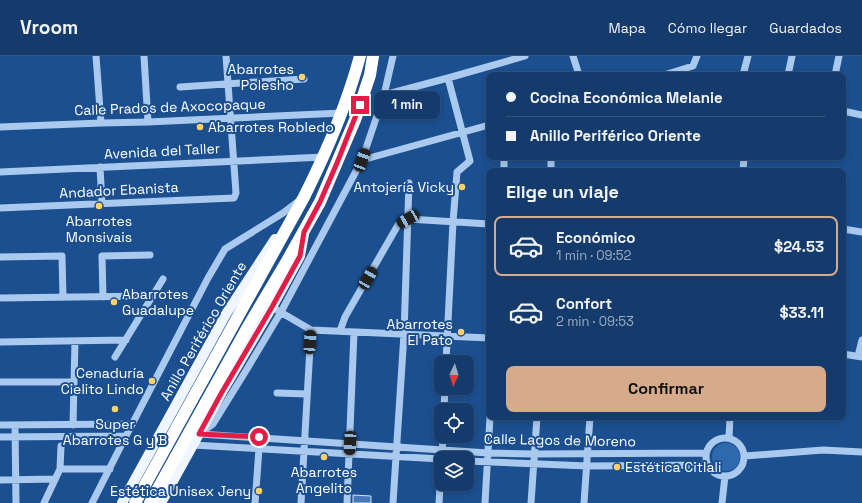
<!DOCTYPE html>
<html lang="es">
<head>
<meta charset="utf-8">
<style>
  :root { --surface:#143b6b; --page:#214673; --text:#f1f3f6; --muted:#9dadc1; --line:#33557e; --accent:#d6ab8b }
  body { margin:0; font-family:"Space Grotesk",sans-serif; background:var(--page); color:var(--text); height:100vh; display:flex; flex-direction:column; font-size:15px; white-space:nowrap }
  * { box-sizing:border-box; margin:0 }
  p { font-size:13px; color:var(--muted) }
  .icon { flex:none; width:22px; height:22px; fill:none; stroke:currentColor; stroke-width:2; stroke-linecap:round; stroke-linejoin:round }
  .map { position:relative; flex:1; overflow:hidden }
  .details { position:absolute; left:486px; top:112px; width:360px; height:252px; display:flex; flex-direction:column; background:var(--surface); border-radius:8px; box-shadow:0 2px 6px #0003,0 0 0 1px var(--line) }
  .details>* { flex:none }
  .banner { position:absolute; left:486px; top:16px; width:360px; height:88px; border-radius:8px; box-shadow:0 2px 6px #0003,0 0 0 1px var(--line); display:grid; align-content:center; height:88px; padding:0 20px; background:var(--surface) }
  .needle { width:26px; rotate:184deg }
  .fabs { position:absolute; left:434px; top:299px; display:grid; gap:8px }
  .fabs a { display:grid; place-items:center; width:40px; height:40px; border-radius:8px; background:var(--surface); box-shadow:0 2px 6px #0003,0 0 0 1px var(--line); font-size:20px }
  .end { position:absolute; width:18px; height:18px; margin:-9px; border:5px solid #e11d48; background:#fff; box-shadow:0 0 0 2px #fff }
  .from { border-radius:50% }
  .bubble { position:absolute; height:28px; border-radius:8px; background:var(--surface); box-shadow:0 2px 6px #0003,0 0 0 1px var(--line); font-size:13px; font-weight:800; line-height:28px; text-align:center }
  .car { position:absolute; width:12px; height:24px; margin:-12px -6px; border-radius:5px; box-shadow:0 0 3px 1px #0007; background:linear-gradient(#222 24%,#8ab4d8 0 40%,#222 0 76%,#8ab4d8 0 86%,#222 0) }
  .banner b { display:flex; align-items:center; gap:14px; height:38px; font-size:15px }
  .banner b+b { border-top:1px solid var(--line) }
  .banner i { width:10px; height:10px; background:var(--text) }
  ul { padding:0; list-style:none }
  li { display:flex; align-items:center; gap:12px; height:60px; margin:0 8px 6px; padding:0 12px; border:2px solid transparent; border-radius:8px }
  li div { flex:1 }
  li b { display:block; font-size:15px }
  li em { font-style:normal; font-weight:800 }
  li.on { border-color:var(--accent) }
  li>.icon { width:36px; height:36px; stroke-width:1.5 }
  h2 { padding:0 20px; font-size:18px; line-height:48px }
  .cta { display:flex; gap:8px; margin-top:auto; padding:8px 20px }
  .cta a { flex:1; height:46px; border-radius:8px; background:var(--accent); color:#111; font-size:16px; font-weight:800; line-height:46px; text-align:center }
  header { display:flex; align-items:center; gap:24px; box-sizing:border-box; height:56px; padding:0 20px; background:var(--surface); border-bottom:1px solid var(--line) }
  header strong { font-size:19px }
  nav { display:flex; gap:22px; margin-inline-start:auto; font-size:14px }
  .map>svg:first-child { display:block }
</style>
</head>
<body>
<header>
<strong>Vroom</strong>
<nav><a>Mapa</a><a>Cómo llegar</a><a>Guardados</a></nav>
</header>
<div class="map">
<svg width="862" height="447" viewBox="0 0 862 447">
  <rect width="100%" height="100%" fill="#1b4f8f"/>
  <!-- park -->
  <path fill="#2e69ad" d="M712 401a14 14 0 1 1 28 0a14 14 0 1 1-28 0Z"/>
  <!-- building -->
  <path fill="#4478b7" stroke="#cfe3fa" d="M353 439 371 440V447H353Z"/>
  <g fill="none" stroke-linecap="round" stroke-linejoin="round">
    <!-- minor -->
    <path stroke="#a9c9ee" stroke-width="7" d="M96 0 101 67
      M144 0 148 66
      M573 0 579 19
      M664 19 693 10 697 0
      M743 19 748 0
      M788 19 792 0
      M835 19 839 0
      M180 31 304 23
      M384 39 448 22 525 0
      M843 55 862 59
      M0 71 101 67 148 66 342 57
      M362 104 489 69
      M100 111 102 148
      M504 115V101
      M551 115V101
      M743 115 744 101
      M0 116 324 101
      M0 152 234 142 236 137 226 0
      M408 163 489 168
      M843 173 862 176
      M0 201 62 200 63 241
      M103 241 102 200 150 199
      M0 242 152 240
      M277 254 311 274 489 282
      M340 275 345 261 398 169 408 163
      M0 286 126 284
      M843 298 862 301
      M858 300 862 284
      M115 301 163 223
      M446 306 453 166 457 116 470 105 448 22
      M0 326H74
      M277 337 307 338
      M444 354 445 332
      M0 369 132 368
      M15 369 16 447
      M73 369 75 285
      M202 376 213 368 247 313 281 256 362 104 384 39 393 0
      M199 378 488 397 535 398 706 397
      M0 381 126 380
      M706 401a19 19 0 1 1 38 0a19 19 0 1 1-38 0Z
      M729 382 730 361
      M193 389 441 403
      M745 400 823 394 862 396
      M442 402 443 380
      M467 405 588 410 708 409
      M60 413H110
      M0 424 55 423
      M44 447 60 413 61 390
      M92 447 126 380 208 222 225 193 283 157 300 144
      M255 447 259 393
      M301 447 311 274
      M347 447 354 276
      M393 447 404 278 409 127
      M439 447 441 416
      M485 447 490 361
      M531 447 537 361
      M584 447 590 361
      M722 447 725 420"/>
    <!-- major -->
    <path stroke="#f0f6ff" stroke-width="10" d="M122 447 226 258 275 183
      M161 447 222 336 272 251 300 200 304 178"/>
    <!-- highway -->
    <path stroke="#fff" stroke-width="12" d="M135 447 304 141C327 95 347 49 360 0
      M150 447 249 269 287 205 320 146 355 64 370 19 373 0"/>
  </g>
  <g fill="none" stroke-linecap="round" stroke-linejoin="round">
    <!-- route -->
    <path stroke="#e11d48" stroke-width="5" d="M259 381 199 378 222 336 272 251 300 200 304 176 320 146 337 107 360 49"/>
  </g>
  <!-- markers -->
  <g fill="#ffd166" stroke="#1b4f8f" stroke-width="1.5">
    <circle cx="302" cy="21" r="4"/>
    <circle cx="200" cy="71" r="4"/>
    <circle cx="462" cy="131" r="4"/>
    <circle cx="99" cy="150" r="4"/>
    <circle cx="114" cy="246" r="4"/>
    <circle cx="461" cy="276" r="4"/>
    <circle cx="152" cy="325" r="4"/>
    <circle cx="115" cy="353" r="4"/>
    <circle cx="324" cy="401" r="4"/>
    <circle cx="617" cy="411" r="4"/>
    <circle cx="259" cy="435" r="4"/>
  </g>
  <g text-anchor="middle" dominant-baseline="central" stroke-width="4" stroke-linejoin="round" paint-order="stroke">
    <!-- poi labels -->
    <g font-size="14" fill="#fff" stroke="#1b4f8f" text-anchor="end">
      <text x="294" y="13">Abarrotes<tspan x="294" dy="16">Polesho</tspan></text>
      <text x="208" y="71" text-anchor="start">Abarrotes Robledo</text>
      <text x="454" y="131">Antojería Vicky</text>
      <text x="99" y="165" text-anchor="middle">Abarrotes<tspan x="99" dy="16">Monsivais</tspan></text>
      <text x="122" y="238" text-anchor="start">Abarrotes<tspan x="122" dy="16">Guadalupe</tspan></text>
      <text x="453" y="268">Abarrotes<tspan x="453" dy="16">El Pato</tspan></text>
      <text x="144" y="317">Cenaduría<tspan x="144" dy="16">Cielito Lindo</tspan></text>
      <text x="115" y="368" text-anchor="middle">Super<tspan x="115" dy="16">Abarrotes G y B</tspan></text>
      <text x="625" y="411" text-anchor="start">Estética Citlali</text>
      <text x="324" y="416" text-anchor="middle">Abarrotes<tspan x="324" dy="16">Angelito</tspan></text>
      <text x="251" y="435">Estética Unisex Jeny</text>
    </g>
    <!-- street labels -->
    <g font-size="14" fill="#fff" stroke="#1b4f8f">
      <text transform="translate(170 51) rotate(-2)">Calle Prados de Axocopaque</text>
      <text transform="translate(162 95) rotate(-3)">Avenida del Taller</text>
      <text transform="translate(119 134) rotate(-3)">Andador Ebanista</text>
      <text transform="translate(203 275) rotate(-60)">Anillo Periférico Oriente</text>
      <text transform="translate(560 384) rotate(1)">Calle Lagos de Moreno</text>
    </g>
  </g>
</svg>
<div class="fabs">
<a><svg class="needle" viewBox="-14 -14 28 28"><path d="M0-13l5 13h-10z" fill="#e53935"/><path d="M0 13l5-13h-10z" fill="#9dadc1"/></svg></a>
<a><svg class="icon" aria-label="locate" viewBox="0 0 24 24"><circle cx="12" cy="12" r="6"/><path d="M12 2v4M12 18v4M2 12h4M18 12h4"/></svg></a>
<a><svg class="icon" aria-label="layers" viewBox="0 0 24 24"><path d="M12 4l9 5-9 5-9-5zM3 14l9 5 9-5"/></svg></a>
</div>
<i class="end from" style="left:259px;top:381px"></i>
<i class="end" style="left:360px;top:49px"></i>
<div class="bubble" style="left:374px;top:35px;width:66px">1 min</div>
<i class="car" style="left:362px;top:104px;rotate:20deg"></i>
<i class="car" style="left:408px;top:163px;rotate:240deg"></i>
<i class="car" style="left:368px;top:222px;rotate:30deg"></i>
<i class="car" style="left:310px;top:286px;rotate:4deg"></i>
<i class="car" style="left:350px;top:387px;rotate:183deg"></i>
<div class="banner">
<b><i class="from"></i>Cocina Económica Melanie</b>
<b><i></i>Anillo Periférico Oriente</b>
</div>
<section class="details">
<h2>Elige un viaje</h2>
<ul>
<li class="on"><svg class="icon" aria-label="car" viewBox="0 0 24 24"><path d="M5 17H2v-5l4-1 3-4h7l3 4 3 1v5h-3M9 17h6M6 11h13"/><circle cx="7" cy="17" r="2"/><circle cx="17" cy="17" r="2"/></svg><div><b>Económico</b><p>1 min · 09:52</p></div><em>$24.53</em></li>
<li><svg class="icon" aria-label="car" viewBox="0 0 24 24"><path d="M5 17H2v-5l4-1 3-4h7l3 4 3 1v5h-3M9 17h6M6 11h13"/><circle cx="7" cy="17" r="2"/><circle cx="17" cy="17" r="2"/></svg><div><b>Confort</b><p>2 min · 09:53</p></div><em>$33.11</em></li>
</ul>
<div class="cta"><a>Confirmar</a></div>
</section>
</div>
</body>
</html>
